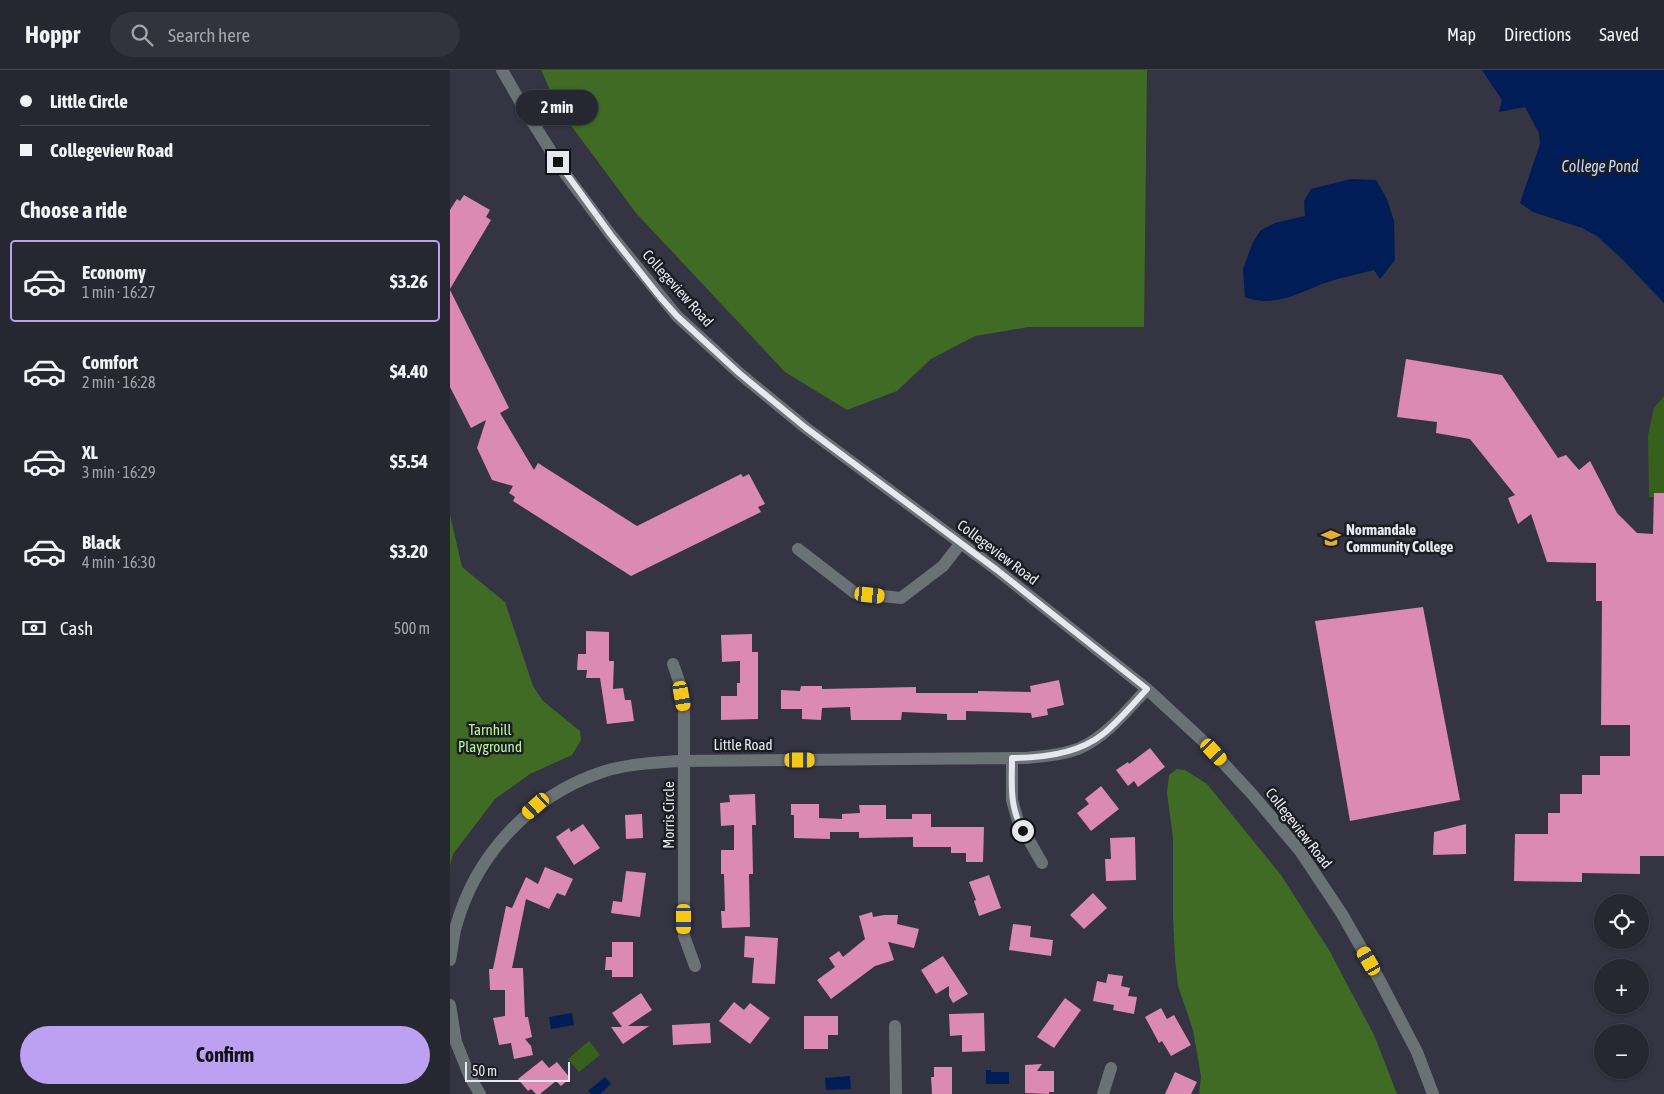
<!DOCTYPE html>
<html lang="en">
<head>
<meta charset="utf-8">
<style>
  :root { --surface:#272732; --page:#33333e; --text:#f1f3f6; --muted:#a4a5ac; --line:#43444d; --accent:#bca0f2 }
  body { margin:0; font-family:"Asap Condensed",sans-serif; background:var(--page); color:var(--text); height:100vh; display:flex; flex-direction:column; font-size:19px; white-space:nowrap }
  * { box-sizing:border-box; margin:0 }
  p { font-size:16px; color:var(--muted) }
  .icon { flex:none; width:28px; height:28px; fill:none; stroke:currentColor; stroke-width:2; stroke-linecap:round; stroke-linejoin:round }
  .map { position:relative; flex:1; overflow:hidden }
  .panel { display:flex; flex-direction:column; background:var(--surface); width:450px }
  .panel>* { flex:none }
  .hud { display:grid; align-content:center; height:110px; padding:0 20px; background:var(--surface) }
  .fabs { position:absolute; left:1144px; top:824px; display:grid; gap:10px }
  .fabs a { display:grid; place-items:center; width:55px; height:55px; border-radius:50%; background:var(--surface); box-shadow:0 1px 4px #0004,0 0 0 1px var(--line); font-size:25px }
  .scale { position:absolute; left:15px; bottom:12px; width:105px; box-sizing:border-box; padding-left:5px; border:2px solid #e6e7f0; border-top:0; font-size:14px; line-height:18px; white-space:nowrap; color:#e6e7f0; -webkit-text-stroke:4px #1c1d23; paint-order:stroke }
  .end { position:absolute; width:22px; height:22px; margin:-11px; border:6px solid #e6e7f0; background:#111; box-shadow:0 0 0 2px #111 }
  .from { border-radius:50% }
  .bubble { position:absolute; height:35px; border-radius:18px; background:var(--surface); box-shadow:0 1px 4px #0004,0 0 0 1px var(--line); font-size:16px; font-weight:700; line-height:35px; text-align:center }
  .car { position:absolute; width:15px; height:30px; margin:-15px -8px; border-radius:6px; box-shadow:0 0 4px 1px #0007; background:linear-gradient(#f5c518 24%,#345 0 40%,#f5c518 0 76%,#345 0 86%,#f5c518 0) }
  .hud b { display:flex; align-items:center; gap:18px; height:48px; font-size:19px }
  .hud b+b { border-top:1px solid var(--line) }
  .hud i { width:12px; height:12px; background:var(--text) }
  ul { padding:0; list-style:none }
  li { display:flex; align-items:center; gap:15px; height:82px; margin:0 10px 8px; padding:0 10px; border:2px solid transparent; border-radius:5px }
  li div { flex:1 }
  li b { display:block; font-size:19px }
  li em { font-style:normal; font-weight:700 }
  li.on { border-color:var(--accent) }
  li>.icon { width:45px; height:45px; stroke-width:1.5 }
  h2 { padding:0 20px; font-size:22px; line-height:60px }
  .pay { display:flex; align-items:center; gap:12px; height:55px; padding:0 20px; font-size:19px }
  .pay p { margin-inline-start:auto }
  .action { display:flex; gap:10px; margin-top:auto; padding:10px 20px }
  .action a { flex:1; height:58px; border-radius:30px; background:var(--accent); color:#111; font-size:20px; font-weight:700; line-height:58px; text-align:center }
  header { display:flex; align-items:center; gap:30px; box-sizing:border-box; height:70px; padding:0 25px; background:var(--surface); border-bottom:1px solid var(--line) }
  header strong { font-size:24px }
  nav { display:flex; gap:28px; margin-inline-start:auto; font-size:18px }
  .search { width:350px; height:45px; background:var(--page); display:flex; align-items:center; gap:12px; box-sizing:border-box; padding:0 18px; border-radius:28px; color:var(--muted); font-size:19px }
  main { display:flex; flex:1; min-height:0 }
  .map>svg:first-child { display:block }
</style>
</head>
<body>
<header>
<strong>Hoppr</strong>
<div class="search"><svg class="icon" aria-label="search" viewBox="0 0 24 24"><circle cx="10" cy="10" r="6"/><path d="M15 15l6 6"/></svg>Search here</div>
<nav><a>Map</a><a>Directions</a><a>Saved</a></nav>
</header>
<main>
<section class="panel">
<div class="hud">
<b><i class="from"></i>Little Circle</b>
<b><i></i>Collegeview Road</b>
</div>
<h2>Choose a ride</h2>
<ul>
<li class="on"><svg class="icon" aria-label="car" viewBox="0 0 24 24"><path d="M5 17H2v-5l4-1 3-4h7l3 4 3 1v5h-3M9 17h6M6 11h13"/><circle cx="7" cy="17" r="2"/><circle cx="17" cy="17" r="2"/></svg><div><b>Economy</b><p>1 min · 16:27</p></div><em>$3.26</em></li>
<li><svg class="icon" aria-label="car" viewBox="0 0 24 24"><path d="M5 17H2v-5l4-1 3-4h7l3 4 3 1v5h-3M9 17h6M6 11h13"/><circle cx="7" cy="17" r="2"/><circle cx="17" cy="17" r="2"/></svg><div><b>Comfort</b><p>2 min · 16:28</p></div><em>$4.40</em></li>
<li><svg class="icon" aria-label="car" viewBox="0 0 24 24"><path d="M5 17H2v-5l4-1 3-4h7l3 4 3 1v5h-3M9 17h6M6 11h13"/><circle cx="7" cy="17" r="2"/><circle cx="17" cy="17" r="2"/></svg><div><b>XL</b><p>3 min · 16:29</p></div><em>$5.54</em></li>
<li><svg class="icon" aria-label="car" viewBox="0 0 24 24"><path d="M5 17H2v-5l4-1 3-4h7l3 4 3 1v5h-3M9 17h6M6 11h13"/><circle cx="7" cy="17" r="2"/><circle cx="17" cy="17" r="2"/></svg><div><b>Black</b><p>4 min · 16:30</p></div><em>$3.20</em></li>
</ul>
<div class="pay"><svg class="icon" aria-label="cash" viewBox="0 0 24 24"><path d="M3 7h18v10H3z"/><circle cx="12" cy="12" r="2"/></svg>Cash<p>500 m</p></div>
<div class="action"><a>Confirm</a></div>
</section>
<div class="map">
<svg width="1214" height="1024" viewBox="0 0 1214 1024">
  <rect width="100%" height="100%" fill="#343442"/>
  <!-- green -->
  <path fill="#37611a" d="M1214 326V427H1199L1198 365 1204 338Z
    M139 971 150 985 129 1002 118 989Z"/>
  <!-- forest -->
  <path fill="#406b24" d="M91 0H697L694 257H579L525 266 481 289 447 321 397 340 335 302 186 143 108 38Z
    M0 445 12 497 55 532 83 616 93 631 130 661 131 670 122 685 80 704 45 729 3 784 0 796Z
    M727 699 735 700 757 714 831 805 879 880 924 965 947 1024H749L751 1006 743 960 728 916 725 889 723 845V768L717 723 719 705Z"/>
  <!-- water -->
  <path fill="#001d57" d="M1032 0H1214V233L1172 189 1147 166 1132 158 1083 142 1070 133 1090 74 1089 63 1075 37 1049 42 1052 30Z
    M901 109 926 110 937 129 944 151 945 190 930 209 924 200C909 204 893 207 878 212 852 221 824 239 795 227L793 199 803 172 811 160 825 153 855 146 854 131 861 119Z
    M122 943 124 955 101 959 99 947Z
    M536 1000H541V1002H559V1014H536Z
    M400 1006 401 1019 376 1020 375 1008Z
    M155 1007 161 1014 150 1024H141L138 1021Z"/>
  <!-- building -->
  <path fill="#db8ab3" d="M14 125 40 140 36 147 41 150 0 219V140L7 129 10 131Z
    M0 220 59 338 50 343 84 400 88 393 187 456 291 404 293 407 299 404 315 434 308 437 311 442 181 506 63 431 65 427 59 423 63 416 42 410 27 378 36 350 21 358 0 317Z
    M956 289 1052 305 1108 388 1116 385 1129 400 1140 391 1167 443 1187 463 1203 464 1204 423H1214V786H1190V804L1132 803V812L1064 811 1065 764H1098V743H1110V724H1132V705H1150V686H1180V655H1151L1152 531H1146V493L1097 492 1081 444 1068 454 1058 428 1065 425 1020 369 986 363 987 352 947 347Z
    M973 537 1010 730 900 751 865 551Z
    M136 561 159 562V591H164L163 619 173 618 175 630H181L184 651 157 654 150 608H136L137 600H127L128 584H136Z
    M302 564V582H308V649L271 650V626H287V613H290V591L272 592 271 565Z
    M609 610 614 635 597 639 598 645 582 648 581 643 516 641V650H497V644L452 642 451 650H401L400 637 372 638 371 650 352 649V639H331V620L350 621 351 616H372V619L466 617V623H528V621L581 622 580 616Z
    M700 678 715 697 688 717 684 711 678 716 666 700 678 692 679 694Z
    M651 716 669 739 641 761 627 743 639 734 635 729Z
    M305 724 306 755H302L303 804H299L300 857 272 858 271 841H275L274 804H271V780H284V755L271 756 270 733 280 732 279 725Z
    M341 734H369V748L392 749V744L410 743 409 735H436V749H462V744H481V757H534L533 792H516V783H501V777H463V767L409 768V762H380V769L344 768V745H341Z
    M192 744 193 768 176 769 175 745Z
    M133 754 150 778 124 795 106 767 119 758 121 762Z
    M1016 754V784L983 785 984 762Z
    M685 767 686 810 656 811 655 789H661L660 768Z
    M95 797 123 809 115 826 107 823 99 839 76 829 62 898H73L75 947H78L82 967 75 969 81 976 83 985 64 989 61 973 49 975 43 948 55 946V920H40L39 899H43L56 836 62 838 76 807 88 814Z
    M176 801 196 803 190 847 161 843 163 831 172 832Z
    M539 805 551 838 529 846 524 831 526 830 519 812Z
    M643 823 657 838 634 859 620 845Z
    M422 842 423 847 434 845H448L447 854 469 859 464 878 438 872 444 890 425 896 381 929 367 910 385 897 379 888 389 881 393 887 415 869 409 846Z
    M563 854 581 856 580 867 603 870 601 886 559 880Z
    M295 866 328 868 325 914 302 913 304 888 294 887Z
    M162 872H183V907H162V900H155L156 887H162Z
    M493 886 518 924 503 933 499 926V916L486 924 471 900Z
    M658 904 673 906 671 916 680 918 678 926 687 927 684 944 663 940 664 935 643 931 647 911 656 913Z
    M191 923 202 940 178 956H199L173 974 161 957H172L162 943Z
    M615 928 631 940 604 978 587 967Z
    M284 932 294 940 300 933 320 948 300 974 269 951Z
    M711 938 717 949 724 945 741 975 721 986 712 971 709 973 695 947Z
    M534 943 535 981 512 982V965L500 966 499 944Z
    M354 946H388V965H378V979H354Z
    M260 953 261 973 223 975 222 955Z
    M92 990 99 998 107 992 120 1008 111 1016 106 1011 90 1024H86L81 1019 78 1021 68 1009Z
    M592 994 587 1001H604V1022H599V1024L575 1023V995Z
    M484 997H502V1024H482L481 1007H484Z
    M725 1002 747 1012 741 1024H715Z"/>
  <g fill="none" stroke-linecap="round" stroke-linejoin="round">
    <!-- minor -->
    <path stroke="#6a7275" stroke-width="12" d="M52 0 76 42 116 105 161 165 227 246 289 303 356 358 547 500 697 619 751 669 802 724 850 781 892 844 929 909 967 982 983 1024
      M348 479 405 523 451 528 493 496 510 474
      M223 594 230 614 234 637V866L245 896
      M562 688V730L568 751 592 793
      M0 890C2 880 3 870 5 860 24 786 80 726 152 702 176 694 202 693 228 691L577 688C594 686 613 685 630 678 657 666 677 640 697 619
      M0 935 6 972 20 1007 30 1024
      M445 956 446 1024
      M653 1024 661 998"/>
  </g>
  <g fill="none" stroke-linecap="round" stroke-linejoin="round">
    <!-- route -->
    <path stroke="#e6e7f0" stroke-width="6" d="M108 92 161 165 210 227 227 246 289 303 356 358 547 500 697 619C683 634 669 651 653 664 628 684 593 688 562 688 562 716 559 735 573 761"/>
  </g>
  <!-- icons -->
  <defs>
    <symbol id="university-bare" viewBox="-9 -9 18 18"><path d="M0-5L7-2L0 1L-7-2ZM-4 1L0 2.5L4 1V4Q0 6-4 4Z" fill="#e2ae34" stroke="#1c1d23" stroke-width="2.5" paint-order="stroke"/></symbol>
  </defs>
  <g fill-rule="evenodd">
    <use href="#university-bare" x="867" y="454" width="28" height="28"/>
  </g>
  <g text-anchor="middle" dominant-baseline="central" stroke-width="5" stroke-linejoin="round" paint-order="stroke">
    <!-- street labels -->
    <g font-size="15" fill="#e6e7f0" stroke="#1c1d23">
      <text transform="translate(228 218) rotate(48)">Collegeview Road</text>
      <text transform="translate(548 482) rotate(37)">Collegeview Road</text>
      <text x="293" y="674">Little Road</text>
      <text transform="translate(218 745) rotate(-90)">Morris Circle</text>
      <text transform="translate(849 758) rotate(52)">Collegeview Road</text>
    </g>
    <!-- poi labels -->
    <g font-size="15" font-weight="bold" fill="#e6e7f0" stroke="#1c1d23" text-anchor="start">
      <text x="896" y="459">Normandale<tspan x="896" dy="17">Community College</tspan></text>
    </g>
    <!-- park labels -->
    <g font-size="15" fill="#b8f696" stroke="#1c1d23">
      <text x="40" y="659">Tarnhill<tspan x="40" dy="17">Playground</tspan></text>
    </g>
    <!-- water labels -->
    <g font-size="16" font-style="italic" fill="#bfd5f9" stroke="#1c1d23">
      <text x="1150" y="96">College Pond</text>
    </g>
  </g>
</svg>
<div class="fabs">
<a><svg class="icon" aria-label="locate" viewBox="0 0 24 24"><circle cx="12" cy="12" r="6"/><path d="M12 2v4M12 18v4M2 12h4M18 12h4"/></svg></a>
<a>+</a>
<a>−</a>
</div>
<div class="scale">50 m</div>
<i class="end from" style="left:573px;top:761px"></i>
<i class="end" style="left:108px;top:92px"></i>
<div class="bubble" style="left:66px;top:20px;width:82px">2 min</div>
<i class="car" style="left:420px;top:525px;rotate:96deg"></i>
<i class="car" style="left:232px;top:626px;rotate:170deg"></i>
<i class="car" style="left:764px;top:682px;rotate:137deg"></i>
<i class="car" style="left:350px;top:690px;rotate:90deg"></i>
<i class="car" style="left:86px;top:736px;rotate:228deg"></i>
<i class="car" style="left:234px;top:849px;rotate:180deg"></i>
<i class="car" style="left:919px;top:891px;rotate:330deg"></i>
</div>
</main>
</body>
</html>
